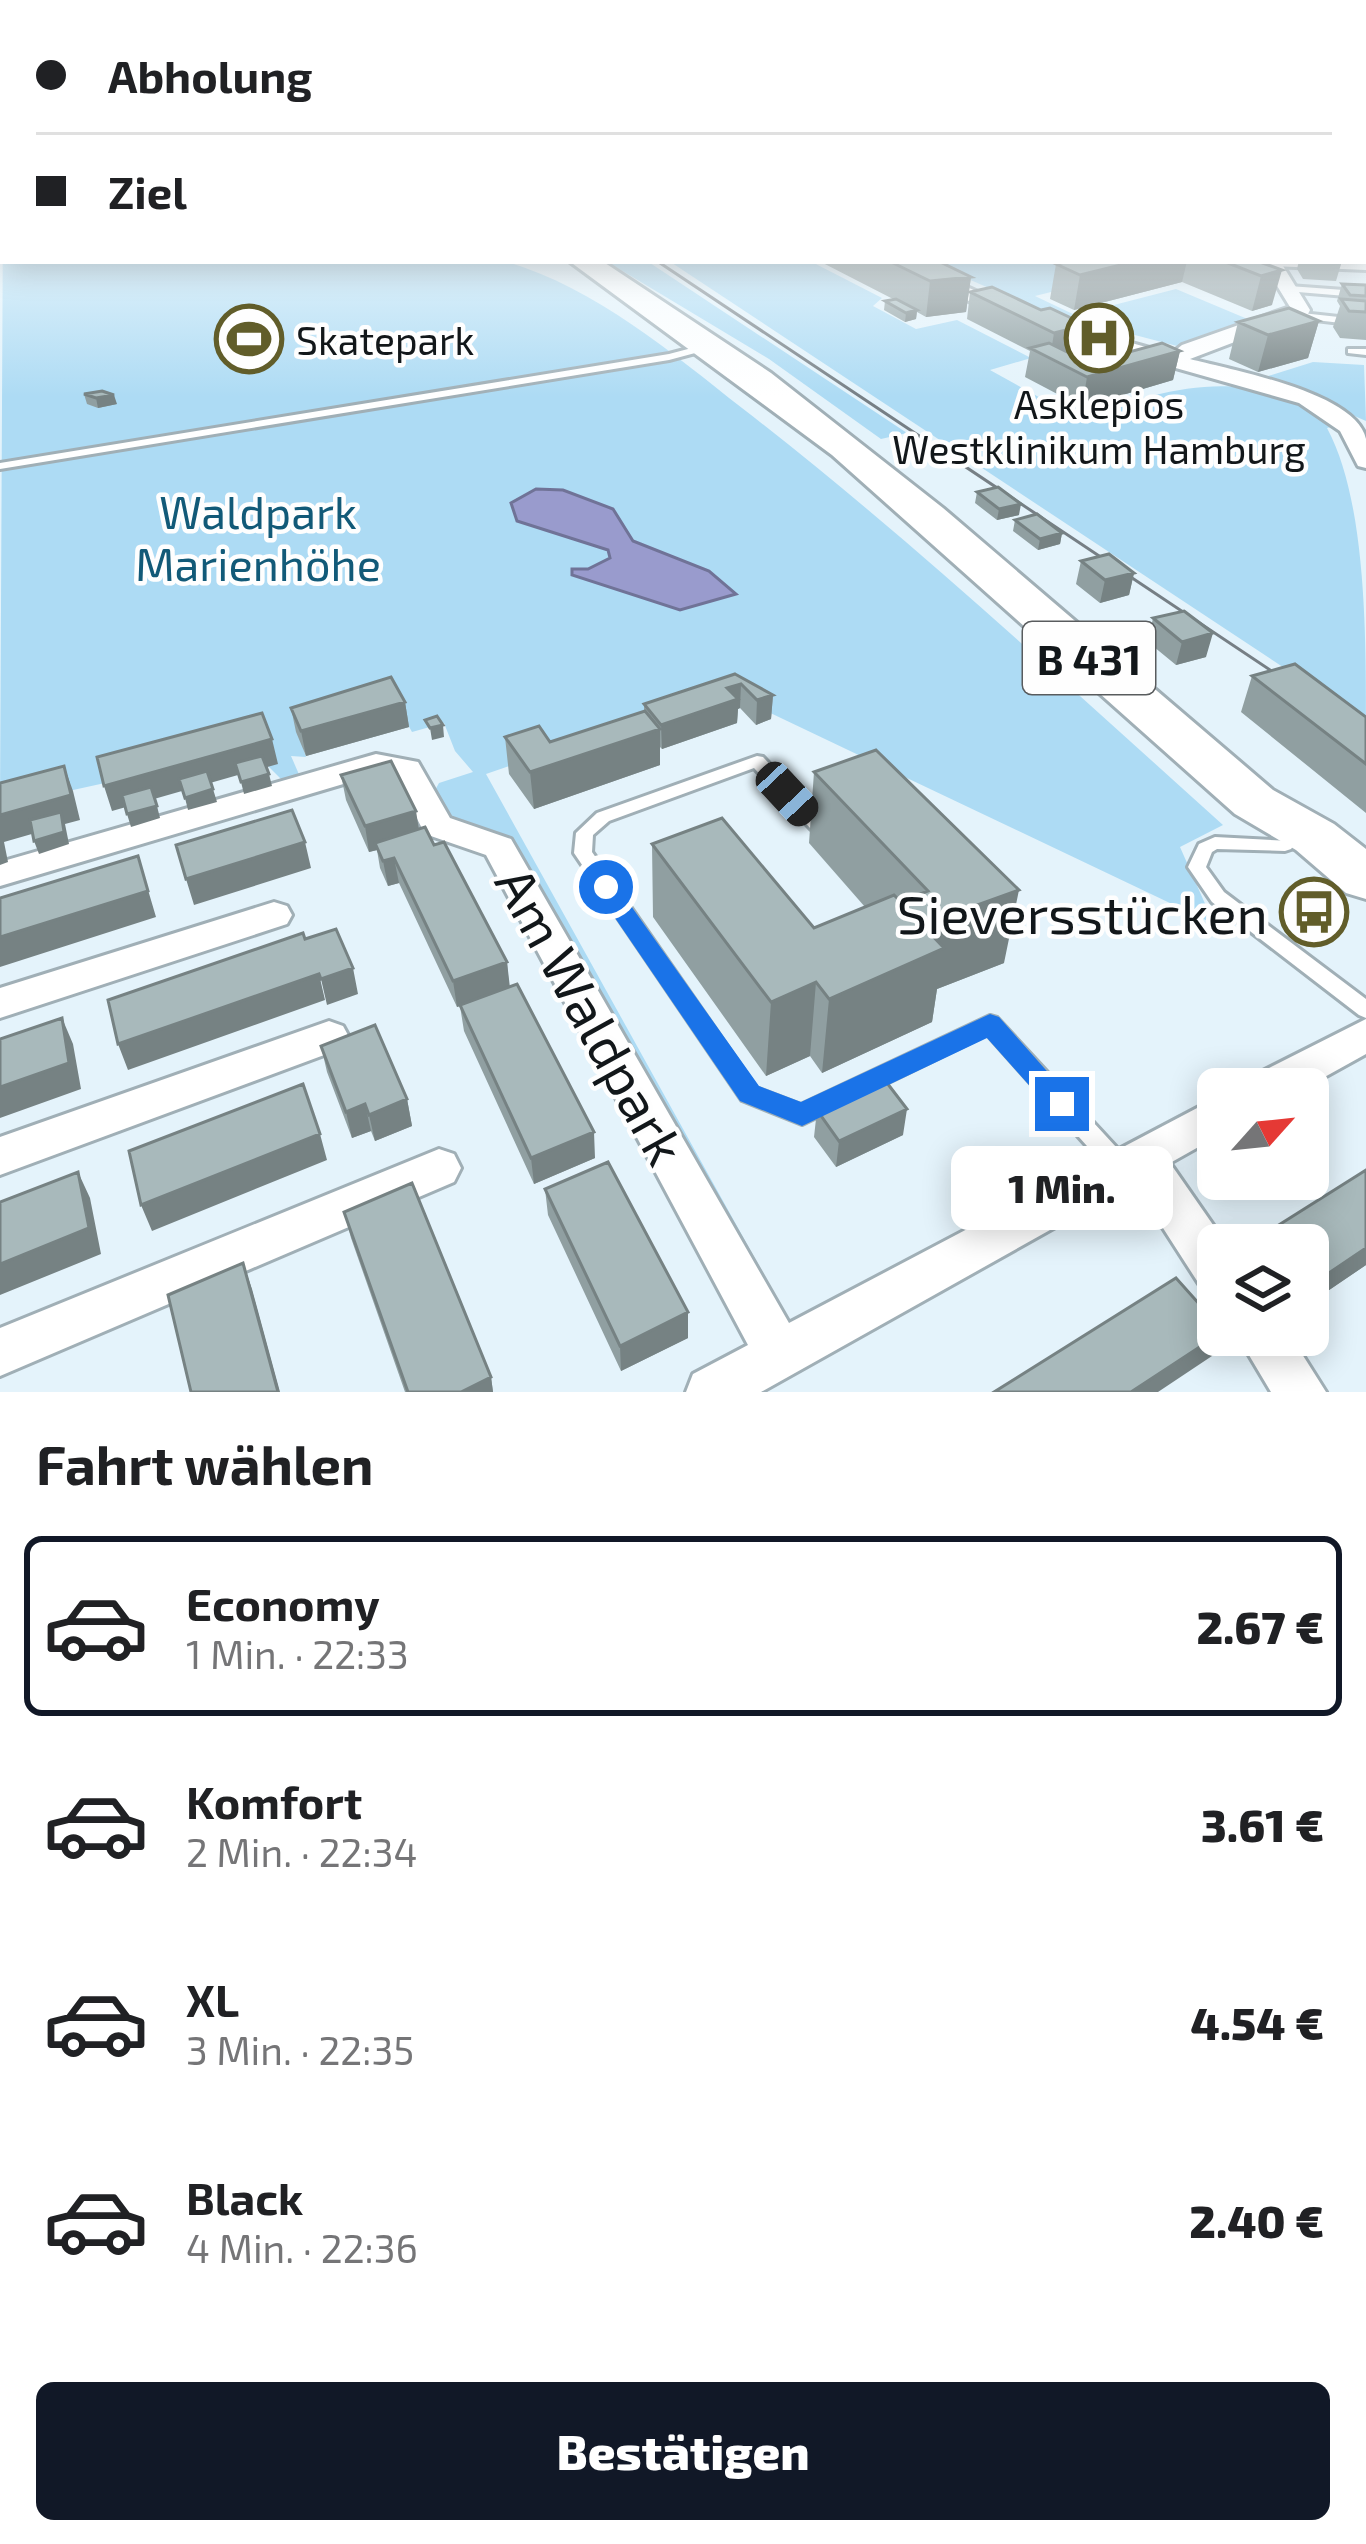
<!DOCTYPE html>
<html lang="de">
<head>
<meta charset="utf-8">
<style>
  :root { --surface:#fff; --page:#f6f6f6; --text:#202124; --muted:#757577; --line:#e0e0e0; --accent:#111827 }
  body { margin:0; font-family:"Exo 2",sans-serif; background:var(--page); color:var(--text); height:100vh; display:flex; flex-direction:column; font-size:45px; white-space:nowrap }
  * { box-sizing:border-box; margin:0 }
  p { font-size:39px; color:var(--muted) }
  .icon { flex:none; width:66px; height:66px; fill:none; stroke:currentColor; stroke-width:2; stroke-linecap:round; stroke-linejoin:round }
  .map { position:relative; height:1392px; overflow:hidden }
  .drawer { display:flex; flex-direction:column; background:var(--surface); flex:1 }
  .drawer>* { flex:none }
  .hud { position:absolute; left:0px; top:0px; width:1368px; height:264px; box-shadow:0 6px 30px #0003; display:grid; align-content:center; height:264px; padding:0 36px; background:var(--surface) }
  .needle { width:78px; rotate:63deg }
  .buttons { position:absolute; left:1197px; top:1068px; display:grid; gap:24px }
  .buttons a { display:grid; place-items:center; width:132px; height:132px; border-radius:18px; background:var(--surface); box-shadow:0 6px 30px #0003; font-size:60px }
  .end { position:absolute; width:54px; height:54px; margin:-27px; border:15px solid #1a73e8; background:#fff; box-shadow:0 0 0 6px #fff }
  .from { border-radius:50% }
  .bubble { position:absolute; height:84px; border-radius:18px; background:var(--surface); box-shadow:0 6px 30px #0003; font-size:39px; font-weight:800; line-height:84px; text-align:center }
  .car { position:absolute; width:36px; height:72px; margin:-36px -18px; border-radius:15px; box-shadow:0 0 9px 3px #0007; background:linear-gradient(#222 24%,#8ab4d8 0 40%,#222 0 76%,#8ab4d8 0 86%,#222 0) }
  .hud b { display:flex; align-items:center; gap:42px; height:114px; font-size:45px }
  .hud b+b { border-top:3px solid var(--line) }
  .hud i { width:30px; height:30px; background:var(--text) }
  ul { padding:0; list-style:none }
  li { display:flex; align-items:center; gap:36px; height:180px; margin:0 24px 18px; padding:0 12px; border:6px solid transparent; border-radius:18px }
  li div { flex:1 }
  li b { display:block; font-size:45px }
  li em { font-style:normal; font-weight:800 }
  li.selected { border-color:var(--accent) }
  li>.icon { width:108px; height:108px; stroke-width:1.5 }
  h2 { padding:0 36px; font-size:54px; line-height:144px }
  .action { display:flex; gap:24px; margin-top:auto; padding:24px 36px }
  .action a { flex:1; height:138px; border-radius:18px; background:var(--accent); color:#fff; font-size:48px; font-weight:800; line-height:138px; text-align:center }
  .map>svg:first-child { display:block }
</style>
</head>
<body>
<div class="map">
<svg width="1366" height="1392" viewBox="0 0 1366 1392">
  <rect width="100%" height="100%" fill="#e4f3fb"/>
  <!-- green -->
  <path fill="#addbf4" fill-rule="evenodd" d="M3 206V261H504C593 286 671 352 742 408 910 538 1065 683 1223 825L1180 847 1214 924 726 692 486 774 783 1309 773 1315 479 831 448 817 434 792 439 783 473 772 455 751 444 723 412 732 392 696 297 729 306 757 291 756 301 779 284 782 268 766 105 783 0 806ZM517 522 633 541 709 571 573 569H588L610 557 608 550Z
    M606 261H647L907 433 881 439 769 359Z
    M669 261H810L882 298 873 306 916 329 957 320 1031 358 990 370 1075 417C1176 388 1245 362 1339 425L1327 428C1366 500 1366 633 1366 722Z
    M927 261H1176L1035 296 1075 315 1176 289 1257 323 1177 346 1039 310Z
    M1313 362 1364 365 1366 421 1265 377Z"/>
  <!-- water -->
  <path fill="#999bcd" stroke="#707397" stroke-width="3" d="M536 489 563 490 613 509 633 541 709 571 736 594 680 610 572 575V569H588L610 558 608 550 517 521 511 503Z"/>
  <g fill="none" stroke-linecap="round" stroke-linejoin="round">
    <defs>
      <path id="service" d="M1270 261 1366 264V270L1272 266 1268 263Z
        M1289 286 1358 291 1363 294 1358 297 1286 291 1284 289Z
        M1302 313 1366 320V326L1299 318 1297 316Z
        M707 344 710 345V349L669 360 0 469V463L669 354Z
        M1348 349H1366V355L1348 353Z
        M757 756 763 757 823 821 825 825 823 829H811L754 768 609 821 593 835 592 852 756 1088 801 1105 990 1016 997 1018 1128 1160 1131 1167 1128 1174 1120 1177 1112 1174 987 1034 802 1124 742 1100 574 853 576 833 597 813Z
        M1215 837 1291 841 1294 845 1291 849 1285 851 1217 849 1212 852 1206 867 1224 892 1366 999V1018L1359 1015 1212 902 1188 867 1199 844Z"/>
      <path id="minor" d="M887 261H910L1024 313 1171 354 1182 345 1290 307 1262 261H1280L1310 310 1308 314 1190 359C1231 370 1356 392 1366 439 1366 448 1366 459 1366 468L1358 466 1340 431 1299 403 1010 321Z
        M376 754 418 762 450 818 511 839 789 1323 1218 1097V1136L1170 1163 1227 1245H1218V1293L1201 1287 1134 1183 761 1392H686L693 1374 748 1345 486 855 425 834 395 777 377 774 0 886V862Z
        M274 902 287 906 292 915 287 924 0 1018V988Z
        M1366 1019V1054L1303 1089H1245L1251 1077Z
        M329 1021 343 1026 349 1037 343 1048 0 1175V1137Z
        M439 1149 454 1154 461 1168 454 1182 0 1376V1328Z
        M1237 1335H1290L1326 1392H1271Z"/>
      <path id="primary" d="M569 261H602L771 373 943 508 1273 790 1334 824 1366 849V899L1346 893 1296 850 1235 814 832 455Z"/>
    </defs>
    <!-- service casing -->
    <use href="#service" stroke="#a0afb6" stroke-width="6"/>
    <!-- minor casing -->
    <use href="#minor" stroke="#a0afb6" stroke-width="6"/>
    <!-- primary casing -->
    <use href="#primary" stroke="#a0afb6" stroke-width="6"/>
    <!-- service -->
    <use href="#service" fill="#fff" fill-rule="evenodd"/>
    <!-- minor -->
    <use href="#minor" fill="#fff" fill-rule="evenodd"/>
    <!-- primary -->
    <use href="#primary" fill="#fff" fill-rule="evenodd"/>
    <!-- tram -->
    <path stroke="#767f85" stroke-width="3" d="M657 261 1300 690"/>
  </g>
  <!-- wall -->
  <path fill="#909fa1" d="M1365 202H1366V260H1365Z
    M819 261H938L971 277 966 312 926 317 917 312 916 319 905 322 884 310 885 301 893 299Z
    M1069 261H1257L1272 305 1252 311 1182 282 1074 310 1050 299 1056 264Z
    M1299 261H1342L1336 281 1303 279 1297 269Z
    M1342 284 1366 285V340L1340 338 1333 327 1340 306 1337 301Z
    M970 292 1041 310 1086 325 1081 353 1073 355 1089 363 1180 351 1173 380 1082 407 1025 377 1030 351 967 319Z
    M1319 321 1308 358 1258 372 1229 359 1238 322Z
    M84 394 117 404 98 408 87 404Z
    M977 492 1019 515 997 520 975 503Z
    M1015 520 1062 533 1060 544 1038 550 1013 531Z
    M1081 561 1134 573 1129 595 1100 603 1076 584Z
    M1153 618 1206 657 1176 665 1148 642Z
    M735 674 773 695 771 719 756 725 740 708 738 709 737 723 662 749 660 747V765L534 809 509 774 505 737 550 742 644 712V704Z
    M1252 676 1366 717V813L1241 712Z
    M405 702 409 727 306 756 296 732 291 708Z
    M814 772 1004 963 937 989 932 1022 822 1073 810 1056 766 1076 653 917 652 844 814 928 865 907 809 843Z
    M341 775 419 829 434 845 507 962 509 987 595 1158 534 1184 464 1031 460 1006 457 1007 399 883 388 886 380 868 377 850 369 852 346 800Z
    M321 1046 407 1099 412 1126 375 1141 371 1131 352 1138 327 1072Z
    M817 1110 903 1135 836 1167 814 1137Z
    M545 1189 688 1338 621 1371 548 1215Z
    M344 1212 491 1377 493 1392H405L351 1238Z
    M1274 1228 1366 1265 1310 1303 1308 1301V1245H1266Z"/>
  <!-- shaded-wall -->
  <path fill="#768283" d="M1137 261H1187L1182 282 1074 310 1080 275Z
    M1282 270 1272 305 1252 311 1261 276Z
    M971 277 966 312 926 317 930 281Z
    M917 310 916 319 905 322 906 313Z
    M1319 321 1308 358 1258 372 1268 335Z
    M1086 325 1081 353 1054 360 1050 358 1054 333Z
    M1180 351 1173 380 1082 407 1087 377Z
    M114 395 117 404 98 408 96 398Z
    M1021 504 1019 515 997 520 999 509Z
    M1062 533 1060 544 1038 550 1040 539Z
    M1134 573 1129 595 1100 603 1105 580Z
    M1213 633 1206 657 1176 665 1182 642Z
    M741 684 740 708 738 709 737 723 662 749 661 725 727 688Z
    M773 695 771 719 756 725 757 700Z
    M405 702 409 727 306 756 301 731Z
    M443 725 444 737 432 740 430 728Z
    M660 729V765L534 809 530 772Z
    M272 739 278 764 239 775 235 763 238 775 112 811 104 786Z
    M64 766 73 791 80 820 65 824 69 844 39 854 34 841 63 825 4 842 8 862 0 865V815Z
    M269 774 272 786 244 794 241 782Z
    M213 789 217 802 188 810 185 798Z
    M157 806 160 818 131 827 127 814Z
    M416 811 420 836 375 843 377 850 369 852 365 826Z
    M305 842 311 868 194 905 186 879Z
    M138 856 156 917 0 967V937Z
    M394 858 399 883 388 886 383 861Z
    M1019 890 1004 963 937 989 932 1022 822 1073 829 999 922 925Z
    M507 962 510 988 457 1007 453 981Z
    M353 968 358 994 327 1005 321 979Z
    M319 974 325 1000 128 1070 118 1044Z
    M816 982 810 1056 766 1076 771 1002Z
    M62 1018 73 1044 81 1089 0 1118V1087Z
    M407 1099 412 1126 375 1141 369 1115Z
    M365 1104 371 1131 352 1138 346 1112Z
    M907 1109 903 1135 836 1167 839 1141Z
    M594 1132 595 1158 534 1184 531 1158Z
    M320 1134 327 1160 152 1231 141 1205Z
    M78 1172 90 1198 101 1254 0 1295V1264Z
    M1366 1248V1265L1310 1303 1323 1277Z
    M243 1263 252 1289 280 1392H278Z
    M688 1312V1338L621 1371 620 1346Z
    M1218 1335H1222L1212 1356 1158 1392H1131Z
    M491 1377 493 1392H461Z"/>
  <!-- building -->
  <path fill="#a8b9bb" stroke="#768283" stroke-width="3" d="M889 261H938L971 277 930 281Z
    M1069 261H1137L1080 275 1056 264Z
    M1223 261H1257L1282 270 1261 276Z
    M1342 284 1366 285V296L1350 295Z
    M992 287 1041 310 1050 308 1086 325 1054 333 970 292Z
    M896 299 917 310 906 313 885 301Z
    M1341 299 1366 301V312L1349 311Z
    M1289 308 1319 321 1268 335 1238 322Z
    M1049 343 1089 363 1162 343 1180 351 1087 377 1030 348Z
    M102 391 114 395 96 398 84 394Z
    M998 487 1021 504 999 509 977 492Z
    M1037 514 1062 533 1040 539 1015 520Z
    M1109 554 1134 573 1105 580 1081 561Z
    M1184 611 1213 633 1182 642 1153 618Z
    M1295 664 1366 717V764L1252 676Z
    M735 674 773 695 757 700 741 684 727 688 738 699 661 725 644 704Z
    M391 677 405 702 301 731 291 708Z
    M645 711 660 729 530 772 505 737 539 726 550 742Z
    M262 713 272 739 104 786 97 757Z
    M437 716 443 725 430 728 425 720Z
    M876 750 1019 890 922 925 944 948 829 999 816 982 771 1002 652 844 722 818 814 928 894 895 901 902 928 891 814 772Z
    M262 756 269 774 241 782 235 763Z
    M391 761 416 811 365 826 341 775Z
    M64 766 71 795 0 815V783Z
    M207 771 213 789 185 798 179 779Z
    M151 787 157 806 127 814 122 795Z
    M292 810 305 842 186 879 176 845Z
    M61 812 64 832 34 841 30 820Z
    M425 827 434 845 444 842 507 962 453 981 394 858 383 861 375 843Z
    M138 856 148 891 0 937V898Z
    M336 929 353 968 321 979 319 974 118 1044 108 1000 303 933 305 939Z
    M517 984 594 1132 531 1158 460 1005Z
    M62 1018 69 1063 0 1087V1039Z
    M375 1025 407 1099 369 1115 365 1104 346 1112 321 1046Z
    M884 1079 907 1109 839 1141 817 1110Z
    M303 1084 320 1134 141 1205 129 1151Z
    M608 1162 688 1312 620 1346 545 1189Z
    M1366 1170V1248L1323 1277 1308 1262V1245H1291L1274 1228Z
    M78 1172 89 1228 0 1264V1202Z
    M412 1183 491 1377 461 1392H408L344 1212Z
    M243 1263 278 1392H191L168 1295Z
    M1176 1278 1218 1325V1335L1131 1392H994Z"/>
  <!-- sky -->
  <linearGradient id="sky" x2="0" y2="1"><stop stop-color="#8ad"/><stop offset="0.51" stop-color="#f3fafd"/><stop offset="1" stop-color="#f3fafd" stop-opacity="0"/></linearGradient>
  <rect width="1366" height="397" fill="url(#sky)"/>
  <!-- route -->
  <path fill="#1a73e8" d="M606 879 614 882 759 1086 801 1102 990 1014 999 1017 1076 1104 1062 1115 1053 1112 987 1038 802 1126 740 1101 598 893V882Z"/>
  <!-- icons -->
  <defs>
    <symbol id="hospital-ring" viewBox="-11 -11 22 22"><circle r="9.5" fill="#fefefe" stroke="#615d2a" stroke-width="1.5"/><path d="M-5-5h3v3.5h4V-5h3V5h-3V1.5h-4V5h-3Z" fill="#615d2a"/></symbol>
    <symbol id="stadium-ring" viewBox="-11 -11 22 22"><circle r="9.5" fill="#fefefe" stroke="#615d2a" stroke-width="1.5"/><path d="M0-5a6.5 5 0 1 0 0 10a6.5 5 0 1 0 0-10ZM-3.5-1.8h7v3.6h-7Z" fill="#615d2a"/></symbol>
    <symbol id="bus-ring" viewBox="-11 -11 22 22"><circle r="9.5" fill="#fefefe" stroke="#615d2a" stroke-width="1.5"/><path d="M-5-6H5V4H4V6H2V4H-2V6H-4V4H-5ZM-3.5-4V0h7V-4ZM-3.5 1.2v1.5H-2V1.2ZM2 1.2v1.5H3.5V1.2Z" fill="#615d2a"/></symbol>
  </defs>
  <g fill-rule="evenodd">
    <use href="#hospital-ring" x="1061" y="300" width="76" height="76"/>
    <use href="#stadium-ring" x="211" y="301" width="76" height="76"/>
    <use href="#bus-ring" x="1276" y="874" width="76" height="76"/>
  </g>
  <g text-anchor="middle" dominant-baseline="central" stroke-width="9" stroke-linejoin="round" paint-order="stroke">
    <!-- far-poi labels -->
    <g font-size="39" fill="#12171a" stroke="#fefefe" text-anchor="start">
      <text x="296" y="339">Skatepark</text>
      <text x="1099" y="403" text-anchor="middle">Asklepios<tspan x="1099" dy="45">Westklinikum Hamburg</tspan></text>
    </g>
    <!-- shield labels -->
    <rect fill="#fefefe" stroke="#595c5e" stroke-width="3" x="1023" y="622" width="132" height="72" rx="9"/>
    <g font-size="42" font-weight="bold" fill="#12171a">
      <text x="1089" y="658">B 431</text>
    </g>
    <!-- park labels -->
    <g font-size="45" fill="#125a78" stroke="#fefefe">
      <text x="258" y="511">Waldpark<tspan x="258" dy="52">Marienhöhe</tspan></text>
    </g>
    <!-- near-poi labels -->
    <g font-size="54" fill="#12171a" stroke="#fefefe" text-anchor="end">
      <text x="1268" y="912">Sieversstücken</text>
    </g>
    <!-- near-street labels -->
    <g font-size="54" fill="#12171a" stroke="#fefefe">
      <text transform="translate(592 1015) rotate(61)">Am Waldpark</text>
    </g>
  </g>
</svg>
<div class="buttons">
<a><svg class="needle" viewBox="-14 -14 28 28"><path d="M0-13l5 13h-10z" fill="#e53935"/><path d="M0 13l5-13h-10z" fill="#757577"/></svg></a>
<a><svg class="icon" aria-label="layers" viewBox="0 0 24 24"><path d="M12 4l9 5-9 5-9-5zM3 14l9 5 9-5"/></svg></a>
</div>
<i class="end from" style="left:606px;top:887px"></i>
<i class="end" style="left:1062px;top:1104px"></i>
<div class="bubble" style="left:951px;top:1146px;width:222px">1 Min.</div>
<i class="car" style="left:787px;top:794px;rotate:137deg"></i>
<div class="hud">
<b><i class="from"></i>Abholung</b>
<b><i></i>Ziel</b>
</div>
</div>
<section class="drawer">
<h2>Fahrt wählen</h2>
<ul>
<li class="selected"><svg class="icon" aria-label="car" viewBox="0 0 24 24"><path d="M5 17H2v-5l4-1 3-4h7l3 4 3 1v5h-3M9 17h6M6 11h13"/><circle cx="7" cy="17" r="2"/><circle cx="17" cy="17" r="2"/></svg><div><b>Economy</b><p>1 Min. · 22:33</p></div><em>2.67 €</em></li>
<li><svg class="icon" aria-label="car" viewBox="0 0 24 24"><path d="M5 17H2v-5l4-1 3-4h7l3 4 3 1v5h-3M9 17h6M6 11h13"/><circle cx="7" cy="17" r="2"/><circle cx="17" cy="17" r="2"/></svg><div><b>Komfort</b><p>2 Min. · 22:34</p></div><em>3.61 €</em></li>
<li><svg class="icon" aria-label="car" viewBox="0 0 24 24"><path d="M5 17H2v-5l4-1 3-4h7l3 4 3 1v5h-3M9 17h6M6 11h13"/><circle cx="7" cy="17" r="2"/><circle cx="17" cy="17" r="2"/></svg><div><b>XL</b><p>3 Min. · 22:35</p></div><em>4.54 €</em></li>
<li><svg class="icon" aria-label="car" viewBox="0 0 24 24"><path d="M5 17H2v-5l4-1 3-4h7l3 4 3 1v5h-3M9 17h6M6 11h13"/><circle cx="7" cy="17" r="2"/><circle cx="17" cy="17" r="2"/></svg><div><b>Black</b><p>4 Min. · 22:36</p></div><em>2.40 €</em></li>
</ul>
<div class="action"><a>Bestätigen</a></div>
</section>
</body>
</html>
